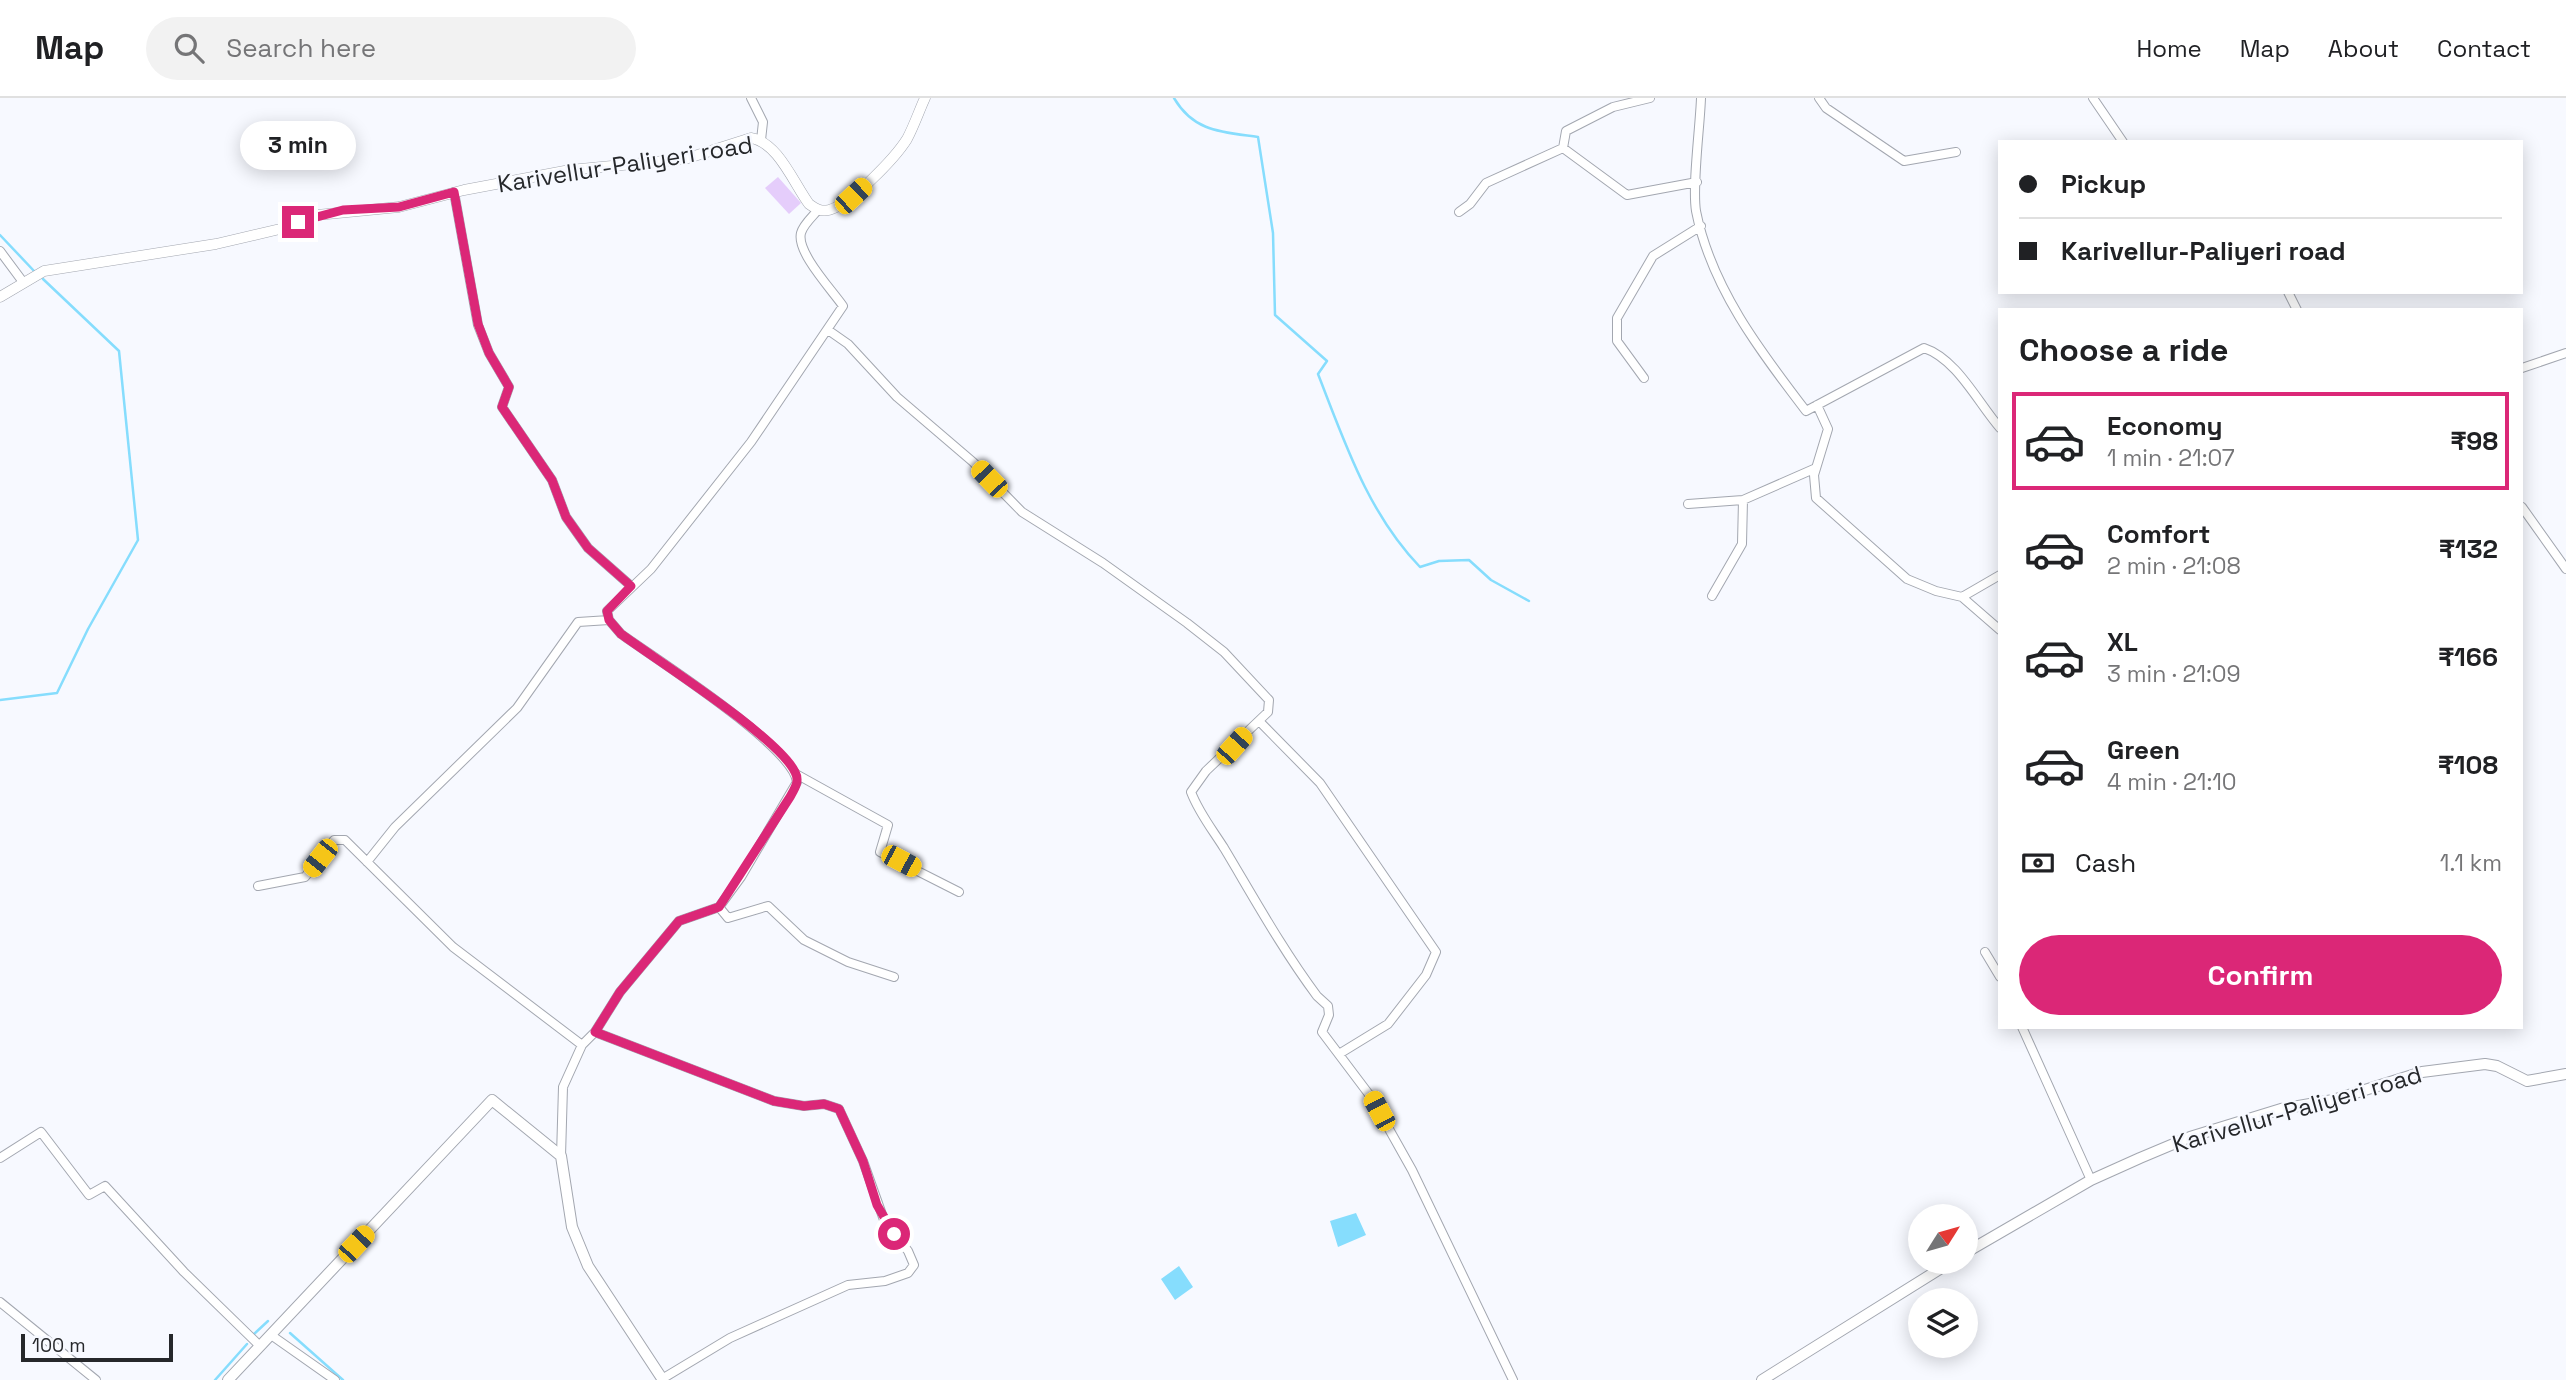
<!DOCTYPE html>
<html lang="en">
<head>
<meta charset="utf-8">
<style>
  :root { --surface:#fff; --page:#f2f2f2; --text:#202124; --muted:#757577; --line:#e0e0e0; --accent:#db2777 }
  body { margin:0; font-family:"Space Grotesk",sans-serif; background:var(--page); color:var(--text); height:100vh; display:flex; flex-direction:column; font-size:26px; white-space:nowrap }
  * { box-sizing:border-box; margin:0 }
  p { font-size:23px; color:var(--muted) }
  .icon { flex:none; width:38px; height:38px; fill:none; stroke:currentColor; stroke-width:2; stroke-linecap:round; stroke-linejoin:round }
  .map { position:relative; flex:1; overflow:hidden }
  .drawer { position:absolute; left:1998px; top:210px; width:525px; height:721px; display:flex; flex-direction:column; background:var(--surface); border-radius:0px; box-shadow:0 4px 18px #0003 }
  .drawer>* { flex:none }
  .banner { position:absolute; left:1998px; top:42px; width:525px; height:154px; border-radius:0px; box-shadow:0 4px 18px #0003; display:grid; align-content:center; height:154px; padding:0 21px; background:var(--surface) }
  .needle { width:46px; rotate:53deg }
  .controls { position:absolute; left:1908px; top:1106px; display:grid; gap:14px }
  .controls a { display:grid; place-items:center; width:70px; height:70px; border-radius:50%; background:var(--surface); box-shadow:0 4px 18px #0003; font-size:35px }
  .scale { position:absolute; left:21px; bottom:18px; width:152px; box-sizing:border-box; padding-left:7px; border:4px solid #26282b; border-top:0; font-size:19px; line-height:24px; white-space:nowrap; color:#26282b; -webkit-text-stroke:5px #f7f9ff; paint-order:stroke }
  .end { position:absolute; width:32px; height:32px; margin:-16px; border:9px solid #db2777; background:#fff; box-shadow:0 0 0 4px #fff }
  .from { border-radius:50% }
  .bubble { position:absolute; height:49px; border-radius:24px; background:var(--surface); box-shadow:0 4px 18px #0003; font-size:23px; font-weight:800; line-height:49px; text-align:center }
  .car { position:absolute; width:21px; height:42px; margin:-21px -10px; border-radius:9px; box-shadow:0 0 5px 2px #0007; background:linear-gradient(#f5c518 24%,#345 0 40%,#f5c518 0 76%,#345 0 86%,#f5c518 0) }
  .banner b { display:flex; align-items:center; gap:24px; height:66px; font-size:26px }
  .banner b+b { border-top:2px solid var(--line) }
  .banner i { width:18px; height:18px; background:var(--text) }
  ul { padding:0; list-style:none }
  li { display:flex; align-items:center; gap:21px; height:98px; margin:0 14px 10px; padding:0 7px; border:4px solid transparent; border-radius:0px }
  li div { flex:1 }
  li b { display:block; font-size:26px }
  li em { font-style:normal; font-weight:800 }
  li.on { border-color:var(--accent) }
  li>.icon { width:63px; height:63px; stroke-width:1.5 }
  h2 { padding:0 21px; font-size:32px; line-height:84px }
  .pay { display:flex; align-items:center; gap:18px; height:77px; padding:0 21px; font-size:26px }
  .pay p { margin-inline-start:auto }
  .primary-button { display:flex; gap:14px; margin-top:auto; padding:14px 21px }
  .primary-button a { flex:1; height:80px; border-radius:42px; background:var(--accent); color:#fff; font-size:28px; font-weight:800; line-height:80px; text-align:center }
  header { display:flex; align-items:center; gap:42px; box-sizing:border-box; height:98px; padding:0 35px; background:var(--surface); border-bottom:2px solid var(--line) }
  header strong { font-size:33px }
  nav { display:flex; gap:38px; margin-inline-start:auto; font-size:24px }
  .search { width:490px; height:63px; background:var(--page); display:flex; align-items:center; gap:18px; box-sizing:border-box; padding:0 24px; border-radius:38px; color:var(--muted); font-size:26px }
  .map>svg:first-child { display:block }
</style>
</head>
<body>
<header>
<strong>Map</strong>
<div class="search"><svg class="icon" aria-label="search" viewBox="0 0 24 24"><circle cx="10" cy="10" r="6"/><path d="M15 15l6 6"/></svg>Search here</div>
<nav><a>Home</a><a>Map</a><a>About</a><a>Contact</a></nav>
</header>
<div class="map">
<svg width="2566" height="1282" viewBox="0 0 2566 1282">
  <rect width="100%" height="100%" fill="#f7f9ff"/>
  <!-- green -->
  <path fill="#e5cdfb" d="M778 79 801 105 789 116 765 90Z"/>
  <!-- water -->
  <path fill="#86ddfd" d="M1356 1115 1366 1137 1338 1149 1330 1123Z
    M1179 1168 1193 1189 1175 1202 1161 1181Z"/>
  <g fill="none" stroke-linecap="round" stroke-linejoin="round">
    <!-- stream -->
    <path stroke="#86ddfd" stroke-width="2.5" d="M1174 0C1194 34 1222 34 1258 39L1273 135 1275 217 1327 263 1318 276C1345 345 1368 415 1420 469L1439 463 1469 462 1491 482 1529 503
      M0 137 35 174
      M0 602 57 595 88 531 138 442 119 253 43 181
      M290 1235 343 1282
      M254 1236 268 1223
      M215 1282 247 1246"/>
    <defs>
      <path id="minor" d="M751 0 763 24 761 42
        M1701 0C1700 29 1692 87 1696 113 1711 189 1760 253 1806 313L1924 250C1957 261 1978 305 2000 330
        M1819 0 1826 10 1904 63 1956 54
        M2093 0 2123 44
        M1563 50 1627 97 1697 84
        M454 94 478 227 489 255 509 289 502 309 552 382 566 419 588 450 631 488
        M1459 114 1470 106 1486 85 1563 50 1566 33 1613 9 1650 0
        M0 153 23 184
        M2288 194 2297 212
        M828 232 848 246 897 299 973 364 1022 414 1103 465 1187 525 1224 554 1269 602 1268 614 1206 673 1191 694C1199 715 1212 731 1224 750 1254 800 1282 851 1317 898L1328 908 1329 917 1322 934 1371 999 1412 1072 1513 1282
        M2522 270 2566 255
        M1644 280 1617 243V220L1653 158 1701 128
        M1817 307 1828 331 1814 377 1816 400 1907 481 1936 493 1962 499 2000 532
        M1688 406 1743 402 1816 370
        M2522 409 2566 471
        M1712 498 1742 446 1743 402
        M1962 499 2000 477
        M1259 623 1320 685 1436 854 1426 877 1388 926 1339 956
        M796 676 888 727 880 754 959 794
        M367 764 395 729 517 610 578 524 609 522
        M258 788 305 779 334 742H345L453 849 582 947
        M719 809 728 820 768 808 804 842 848 864 894 879
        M1985 854 2000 879
        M2022 929 2091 1082
        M595 934 774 1003 804 1008 824 1006 839 1011 863 1063 884 1122 908 1153 914 1167 908 1175 885 1183 848 1187 730 1240 662 1281
        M561 1058 563 989 582 947 595 934 620 894 679 823 719 809 741 779 797 684C793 648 656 561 621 536L609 522 607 513 651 471 751 344 843 208C832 192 796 154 801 135 803 127 812 119 818 112
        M0 1060 41 1034 89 1097 105 1088 184 1174 260 1248
        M0 1204 96 1282
        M271 1237 335 1282"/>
      <path id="tertiary" d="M0 199 44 173 216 146 280 131 317 117 399 109 464 92 570 72 685 61 751 40C778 44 794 86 809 106 816 111 821 114 829 112 851 106 895 60 907 41 914 28 919 13 925 0"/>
      <path id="secondary" d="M1965 1155 2091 1082 2140 1060 2190 1039 2281 1011 2333 1002 2422 974 2485 966 2497 968 2527 983 2566 976
        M228 1282 492 1002 561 1058 572 1129 588 1168 663 1282
        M1762 1282 1951 1164"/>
    </defs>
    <!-- minor casing -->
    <use href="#minor" stroke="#a3a7b0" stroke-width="10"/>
    <!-- tertiary casing -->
    <use href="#tertiary" stroke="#a3a7b0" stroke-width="11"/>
    <!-- secondary casing -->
    <use href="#secondary" stroke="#a3a7b0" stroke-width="12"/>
    <!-- minor -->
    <use href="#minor" stroke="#fff" stroke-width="8"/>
    <!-- tertiary -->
    <use href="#tertiary" stroke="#fff" stroke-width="10"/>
    <!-- secondary -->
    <use href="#secondary" stroke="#fff" stroke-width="10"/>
  </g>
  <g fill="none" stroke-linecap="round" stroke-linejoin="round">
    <!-- route -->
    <path stroke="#db2777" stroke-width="9" d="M298 124 343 112 399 109 454 94 478 226 489 255 509 289 502 309 552 382 566 419 588 450 631 488 607 513 609 522 621 536C658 563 778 639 795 674 800 683 795 690 790 699L719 809 679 823 620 894 595 934 774 1003 804 1008 824 1006 839 1011 863 1063 877 1107 894 1136"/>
  </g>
  <g text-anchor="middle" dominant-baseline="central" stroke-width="5" stroke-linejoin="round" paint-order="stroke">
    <!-- street labels -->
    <g font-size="24" fill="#26282b" stroke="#f7f9ff">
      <text transform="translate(625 66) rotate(-9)">Karivellur-Paliyeri road</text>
      <text transform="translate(2297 1011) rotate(-16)">Karivellur-Paliyeri road</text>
    </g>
  </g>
</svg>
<div class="controls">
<a><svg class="needle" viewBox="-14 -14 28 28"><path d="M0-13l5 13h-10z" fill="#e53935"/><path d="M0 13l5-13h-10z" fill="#757577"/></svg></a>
<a><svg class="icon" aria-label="layers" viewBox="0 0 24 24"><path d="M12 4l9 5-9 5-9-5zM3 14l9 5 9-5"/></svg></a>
</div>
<div class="scale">100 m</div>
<i class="end from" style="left:894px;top:1136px"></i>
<i class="end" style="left:298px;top:124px"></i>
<div class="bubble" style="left:240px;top:23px;width:116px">3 min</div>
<i class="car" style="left:853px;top:98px;rotate:47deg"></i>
<i class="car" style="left:989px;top:381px;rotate:316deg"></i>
<i class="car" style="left:1234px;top:648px;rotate:42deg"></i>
<i class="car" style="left:320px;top:760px;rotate:218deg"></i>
<i class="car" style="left:901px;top:763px;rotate:118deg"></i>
<i class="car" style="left:1379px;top:1013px;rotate:332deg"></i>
<i class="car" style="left:356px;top:1146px;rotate:43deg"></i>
<div class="banner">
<b><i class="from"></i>Pickup</b>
<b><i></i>Karivellur-Paliyeri road</b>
</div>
<section class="drawer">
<h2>Choose a ride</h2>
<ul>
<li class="on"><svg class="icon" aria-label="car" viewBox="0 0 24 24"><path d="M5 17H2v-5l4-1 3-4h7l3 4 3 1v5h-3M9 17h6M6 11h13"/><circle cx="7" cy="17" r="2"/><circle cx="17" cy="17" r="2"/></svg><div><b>Economy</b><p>1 min · 21:07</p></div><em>₹98</em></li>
<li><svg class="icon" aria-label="car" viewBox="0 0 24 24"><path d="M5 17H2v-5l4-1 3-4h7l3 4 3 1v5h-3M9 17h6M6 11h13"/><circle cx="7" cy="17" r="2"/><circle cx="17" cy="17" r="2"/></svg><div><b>Comfort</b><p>2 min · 21:08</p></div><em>₹132</em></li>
<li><svg class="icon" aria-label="car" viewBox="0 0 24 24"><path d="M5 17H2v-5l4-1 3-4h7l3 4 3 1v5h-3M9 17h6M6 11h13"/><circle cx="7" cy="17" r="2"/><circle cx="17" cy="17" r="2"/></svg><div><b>XL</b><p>3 min · 21:09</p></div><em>₹166</em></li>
<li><svg class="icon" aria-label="car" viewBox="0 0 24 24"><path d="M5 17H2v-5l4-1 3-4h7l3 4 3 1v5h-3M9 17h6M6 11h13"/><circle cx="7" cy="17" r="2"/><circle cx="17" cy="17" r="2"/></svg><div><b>Green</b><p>4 min · 21:10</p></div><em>₹108</em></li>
</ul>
<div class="pay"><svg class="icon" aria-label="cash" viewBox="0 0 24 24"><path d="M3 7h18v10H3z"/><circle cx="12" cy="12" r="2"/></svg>Cash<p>1.1 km</p></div>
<div class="primary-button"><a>Confirm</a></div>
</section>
</div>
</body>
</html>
